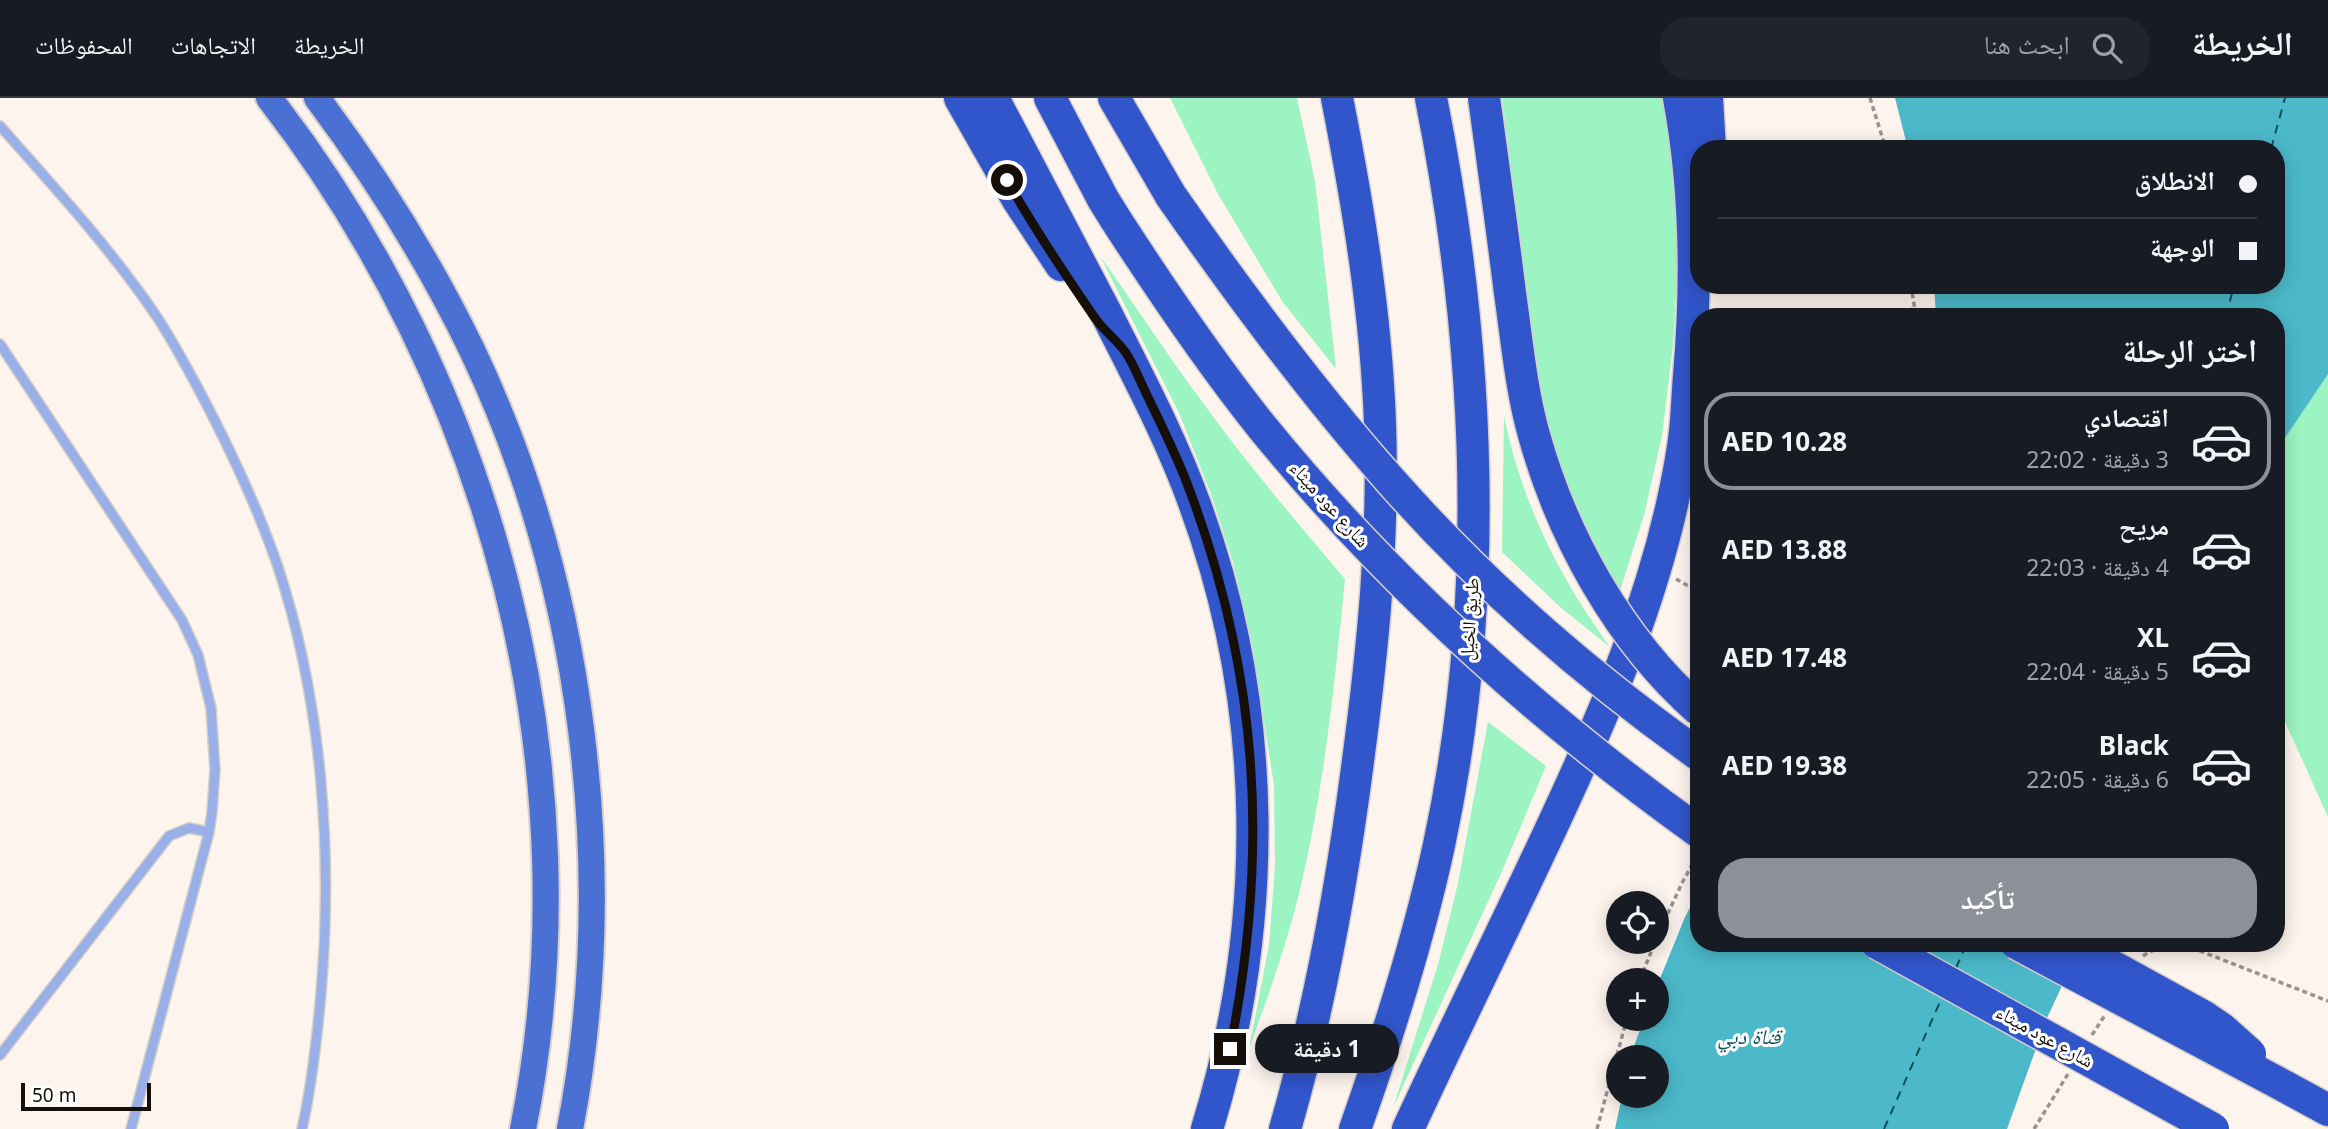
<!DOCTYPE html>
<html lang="ar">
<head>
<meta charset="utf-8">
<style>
  :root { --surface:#171b24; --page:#20242c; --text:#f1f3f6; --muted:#9ea1a6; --line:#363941; --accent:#8c9099 }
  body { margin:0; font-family:"Noto Sans","Noto Naskh Arabic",sans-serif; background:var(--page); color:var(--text); direction:rtl; height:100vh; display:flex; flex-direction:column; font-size:26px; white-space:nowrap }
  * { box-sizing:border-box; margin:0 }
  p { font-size:23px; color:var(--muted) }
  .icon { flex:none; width:38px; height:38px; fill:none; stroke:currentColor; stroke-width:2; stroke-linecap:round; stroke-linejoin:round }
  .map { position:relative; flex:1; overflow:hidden; direction:ltr }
  .sheet { position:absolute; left:1690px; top:210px; width:595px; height:644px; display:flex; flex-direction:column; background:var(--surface); border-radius:28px; box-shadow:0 4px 18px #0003; direction:rtl }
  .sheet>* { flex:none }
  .banner { position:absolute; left:1690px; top:42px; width:595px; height:154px; border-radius:28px; box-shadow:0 4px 18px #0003; direction:rtl; display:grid; align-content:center; height:154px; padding:0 28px; background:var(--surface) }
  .controls { position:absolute; left:1606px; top:793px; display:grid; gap:14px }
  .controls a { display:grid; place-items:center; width:63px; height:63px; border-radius:50%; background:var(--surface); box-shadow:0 4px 18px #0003; font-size:35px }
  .scale { position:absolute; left:21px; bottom:18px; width:130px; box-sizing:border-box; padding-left:7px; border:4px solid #160f09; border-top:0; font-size:19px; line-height:24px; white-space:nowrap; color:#160f09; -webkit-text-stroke:5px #fff; paint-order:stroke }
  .end { position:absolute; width:32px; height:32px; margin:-16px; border:9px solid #160f09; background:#fff; box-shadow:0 0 0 4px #fff }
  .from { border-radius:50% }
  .bubble { position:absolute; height:49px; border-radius:24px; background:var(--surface); box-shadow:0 4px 18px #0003; font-size:23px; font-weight:700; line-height:49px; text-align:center; direction:rtl }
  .banner b { display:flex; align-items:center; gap:24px; height:66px; font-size:26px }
  .banner b+b { border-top:2px solid var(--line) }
  .banner i { width:18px; height:18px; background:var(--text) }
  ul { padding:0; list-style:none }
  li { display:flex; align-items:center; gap:21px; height:98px; margin:0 14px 10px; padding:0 14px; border:4px solid transparent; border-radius:28px }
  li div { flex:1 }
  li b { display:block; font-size:26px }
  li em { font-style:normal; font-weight:700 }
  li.active { border-color:var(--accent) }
  li>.icon { width:63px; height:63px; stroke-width:1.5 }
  h2 { padding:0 28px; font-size:32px; line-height:84px }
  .action { display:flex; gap:14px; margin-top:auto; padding:14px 28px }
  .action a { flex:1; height:80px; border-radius:28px; background:var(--accent); color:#fff; font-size:28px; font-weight:700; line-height:80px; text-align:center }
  header { display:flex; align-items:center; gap:42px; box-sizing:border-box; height:98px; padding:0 35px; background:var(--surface); border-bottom:2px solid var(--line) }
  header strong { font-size:33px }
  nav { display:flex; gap:38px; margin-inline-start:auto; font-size:24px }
  .search { width:490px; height:63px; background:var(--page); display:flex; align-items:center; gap:18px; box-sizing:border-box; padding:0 24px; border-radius:28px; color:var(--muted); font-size:26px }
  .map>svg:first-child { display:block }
</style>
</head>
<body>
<header>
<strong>الخريطة</strong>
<div class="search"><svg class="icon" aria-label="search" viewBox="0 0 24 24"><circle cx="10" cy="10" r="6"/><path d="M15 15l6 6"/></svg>ابحث هنا</div>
<nav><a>الخريطة</a><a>الاتجاهات</a><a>المحفوظات</a></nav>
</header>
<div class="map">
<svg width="2328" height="1031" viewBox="0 0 2328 1031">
  <rect width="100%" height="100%" fill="#fdf4ed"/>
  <!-- green -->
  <path fill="#9cf4c2" d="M1170 0H1297L1315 83 1336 271 1282 203 1218 96Z
    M1502 0H1666L1680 129 1673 247 1662 338 1644 417 1619 496 1567 396 1538 291Z
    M1100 158C1133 204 1164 252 1198 298 1243 361 1294 421 1345 481 1335 582 1325 683 1302 783 1289 840 1269 896 1249 951L1269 847 1275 768 1274 687 1251 541 1233 464 1211 396 1179 315Z
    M2328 211V719L2277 606V352L2298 319Z
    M1504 318C1521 403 1559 479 1610 549L1560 509 1502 454Z
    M1488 624 1546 668 1503 771 1393 1010 1439 863 1458 785Z"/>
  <!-- water -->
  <path fill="#4bb9ca" d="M1895 0H2328V276L2277 352V219H1936L1934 187H2277V51H1908Z
    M1699 793V845H2082L2047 920 2007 1031H1615L1622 998H1657V959H1630L1644 921 1657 920V888L1685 819Z"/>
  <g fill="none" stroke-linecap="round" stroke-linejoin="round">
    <!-- ferry -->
    <path stroke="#0e4f58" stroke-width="2" stroke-dasharray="9 7" stroke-linecap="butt" d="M2271 51 2285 0
      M2226 219 2234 187
      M1956 870 1967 845
      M1884 1031 1943 897"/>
    <defs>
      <path id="lane" d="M0 28C55 90 111 151 157 219 177 250 194 282 211 315 236 364 259 414 277 466 322 601 333 754 321 895 317 941 312 986 302 1031
        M0 246 182 522 198 557 211 610 215 672 212 714 209 734 131 1031
        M0 957 169 738 189 730 209 734"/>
      <path id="primary" d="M269 0C492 287 595 673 523 1031
        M317 0C376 79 429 163 472 252 584 487 619 776 570 1031"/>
      <path id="highway" d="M960 0 1018 102 1061 167
        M993 0C1031 71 1068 142 1105 213 1137 277 1171 340 1195 407 1269 609 1270 826 1207 1031
        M1050 0 1103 101 1116 122
        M1114 0 1171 98
        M1707 0 1710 51
        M2284 988 2328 1012
        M1285 1031C1320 910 1342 787 1358 663 1373 550 1384 439 1380 325 1376 215 1358 107 1337 0
        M1355 1031C1388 938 1418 844 1439 747 1492 500 1480 246 1431 0
        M1408 1031C1451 938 1496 847 1540 754 1601 625 1661 492 1683 349 1687 325 1687 301 1689 278 1697 184 1696 92 1679 0"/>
    </defs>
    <!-- lane casing -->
    <use href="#lane" stroke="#d8cfc9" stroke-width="12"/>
    <!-- primary casing -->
    <use href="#primary" stroke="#d8cfc9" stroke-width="30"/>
    <!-- highway casing -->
    <use href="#highway" stroke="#d8cfc9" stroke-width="35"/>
    <!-- path -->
    <path stroke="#9a928c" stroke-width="3.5" stroke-dasharray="5 3.5" stroke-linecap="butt" d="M1870 0 1886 51
      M1911 187 1916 219
      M1908 219 1913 210
      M1676 481 1699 494
      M1657 839 1682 785 1698 756
      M2143 858C2158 848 2173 845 2190 849L2328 903
      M1640 882 1655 844
      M2092 937 2105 917
      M1597 1031 1627 920
      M2034 1031 2068 976"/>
    <!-- lane -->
    <use href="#lane" stroke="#98b0e7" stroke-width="9"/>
    <!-- primary -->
    <use href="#primary" stroke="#4b70d4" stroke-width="26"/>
    <!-- highway -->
    <use href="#highway" stroke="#3156cb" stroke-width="32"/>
    <defs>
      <path id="highway-bridge" d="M1484 0C1493 65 1502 130 1510 195 1517 243 1521 291 1534 337 1562 438 1620 543 1699 612
        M1171 98C1240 197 1311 293 1391 383 1482 486 1588 578 1699 657
        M1116 122C1162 193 1209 263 1262 329 1389 485 1536 617 1699 734
        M1877 845 2213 1031
        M2016 845 2284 988
        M2070 845 2203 918 2222 931 2250 956"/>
    </defs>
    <!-- highway-bridge casing -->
    <use href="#highway-bridge" stroke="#d8cfc9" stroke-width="35" stroke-linecap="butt"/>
    <!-- highway-bridge -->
    <use href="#highway-bridge" stroke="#3156cb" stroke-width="32"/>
  </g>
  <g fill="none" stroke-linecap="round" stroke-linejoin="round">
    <!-- route -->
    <path stroke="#160f09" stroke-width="9" d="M1007 82C1033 129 1064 175 1095 220 1104 233 1118 243 1126 255 1134 267 1139 281 1145 293 1159 322 1173 350 1185 380 1259 571 1270 751 1230 951"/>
  </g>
  <g text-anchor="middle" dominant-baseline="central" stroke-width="6" stroke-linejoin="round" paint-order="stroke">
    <!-- street labels -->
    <g font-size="19" fill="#160f09" stroke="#fff">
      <text transform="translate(1330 406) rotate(48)">شارع عود ميثاء</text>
      <text transform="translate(1469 521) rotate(-86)">طريق الخيل</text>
      <text transform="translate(2045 938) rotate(29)">شارع عود ميثاء</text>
    </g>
    <!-- water labels -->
    <g font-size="21" font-style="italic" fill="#0e4f58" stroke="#fff">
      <text x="1749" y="938">قناة دبي</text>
    </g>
  </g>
</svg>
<div class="controls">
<a><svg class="icon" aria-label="locate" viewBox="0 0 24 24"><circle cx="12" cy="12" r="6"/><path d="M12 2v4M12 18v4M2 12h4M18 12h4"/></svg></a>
<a>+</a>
<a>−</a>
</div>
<div class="scale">50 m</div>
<i class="end from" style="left:1007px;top:82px"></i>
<i class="end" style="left:1230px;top:951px"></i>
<div class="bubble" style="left:1255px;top:926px;width:144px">1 دقيقة</div>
<div class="banner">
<b><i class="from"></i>الانطلاق</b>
<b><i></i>الوجهة</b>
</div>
<section class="sheet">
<h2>اختر الرحلة</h2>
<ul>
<li class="active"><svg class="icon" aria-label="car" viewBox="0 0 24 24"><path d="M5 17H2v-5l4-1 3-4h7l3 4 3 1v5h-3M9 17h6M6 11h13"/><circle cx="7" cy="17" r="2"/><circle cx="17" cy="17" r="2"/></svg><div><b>اقتصادي</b><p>3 دقيقة · 22:02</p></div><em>AED 10.28</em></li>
<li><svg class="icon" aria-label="car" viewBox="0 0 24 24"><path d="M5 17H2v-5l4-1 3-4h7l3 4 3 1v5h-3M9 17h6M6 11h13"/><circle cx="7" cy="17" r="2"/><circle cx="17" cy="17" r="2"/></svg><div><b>مريح</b><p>4 دقيقة · 22:03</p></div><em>AED 13.88</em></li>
<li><svg class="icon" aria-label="car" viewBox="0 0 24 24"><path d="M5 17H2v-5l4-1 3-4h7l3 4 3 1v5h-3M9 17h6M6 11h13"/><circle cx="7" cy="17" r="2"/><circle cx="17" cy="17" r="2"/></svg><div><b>XL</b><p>5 دقيقة · 22:04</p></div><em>AED 17.48</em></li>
<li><svg class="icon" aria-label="car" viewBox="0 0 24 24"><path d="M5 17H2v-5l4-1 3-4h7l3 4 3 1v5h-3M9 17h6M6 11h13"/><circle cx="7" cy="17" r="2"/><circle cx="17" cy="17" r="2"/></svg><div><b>Black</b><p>6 دقيقة · 22:05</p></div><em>AED 19.38</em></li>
</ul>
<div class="action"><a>تأكيد</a></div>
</section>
</div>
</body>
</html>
